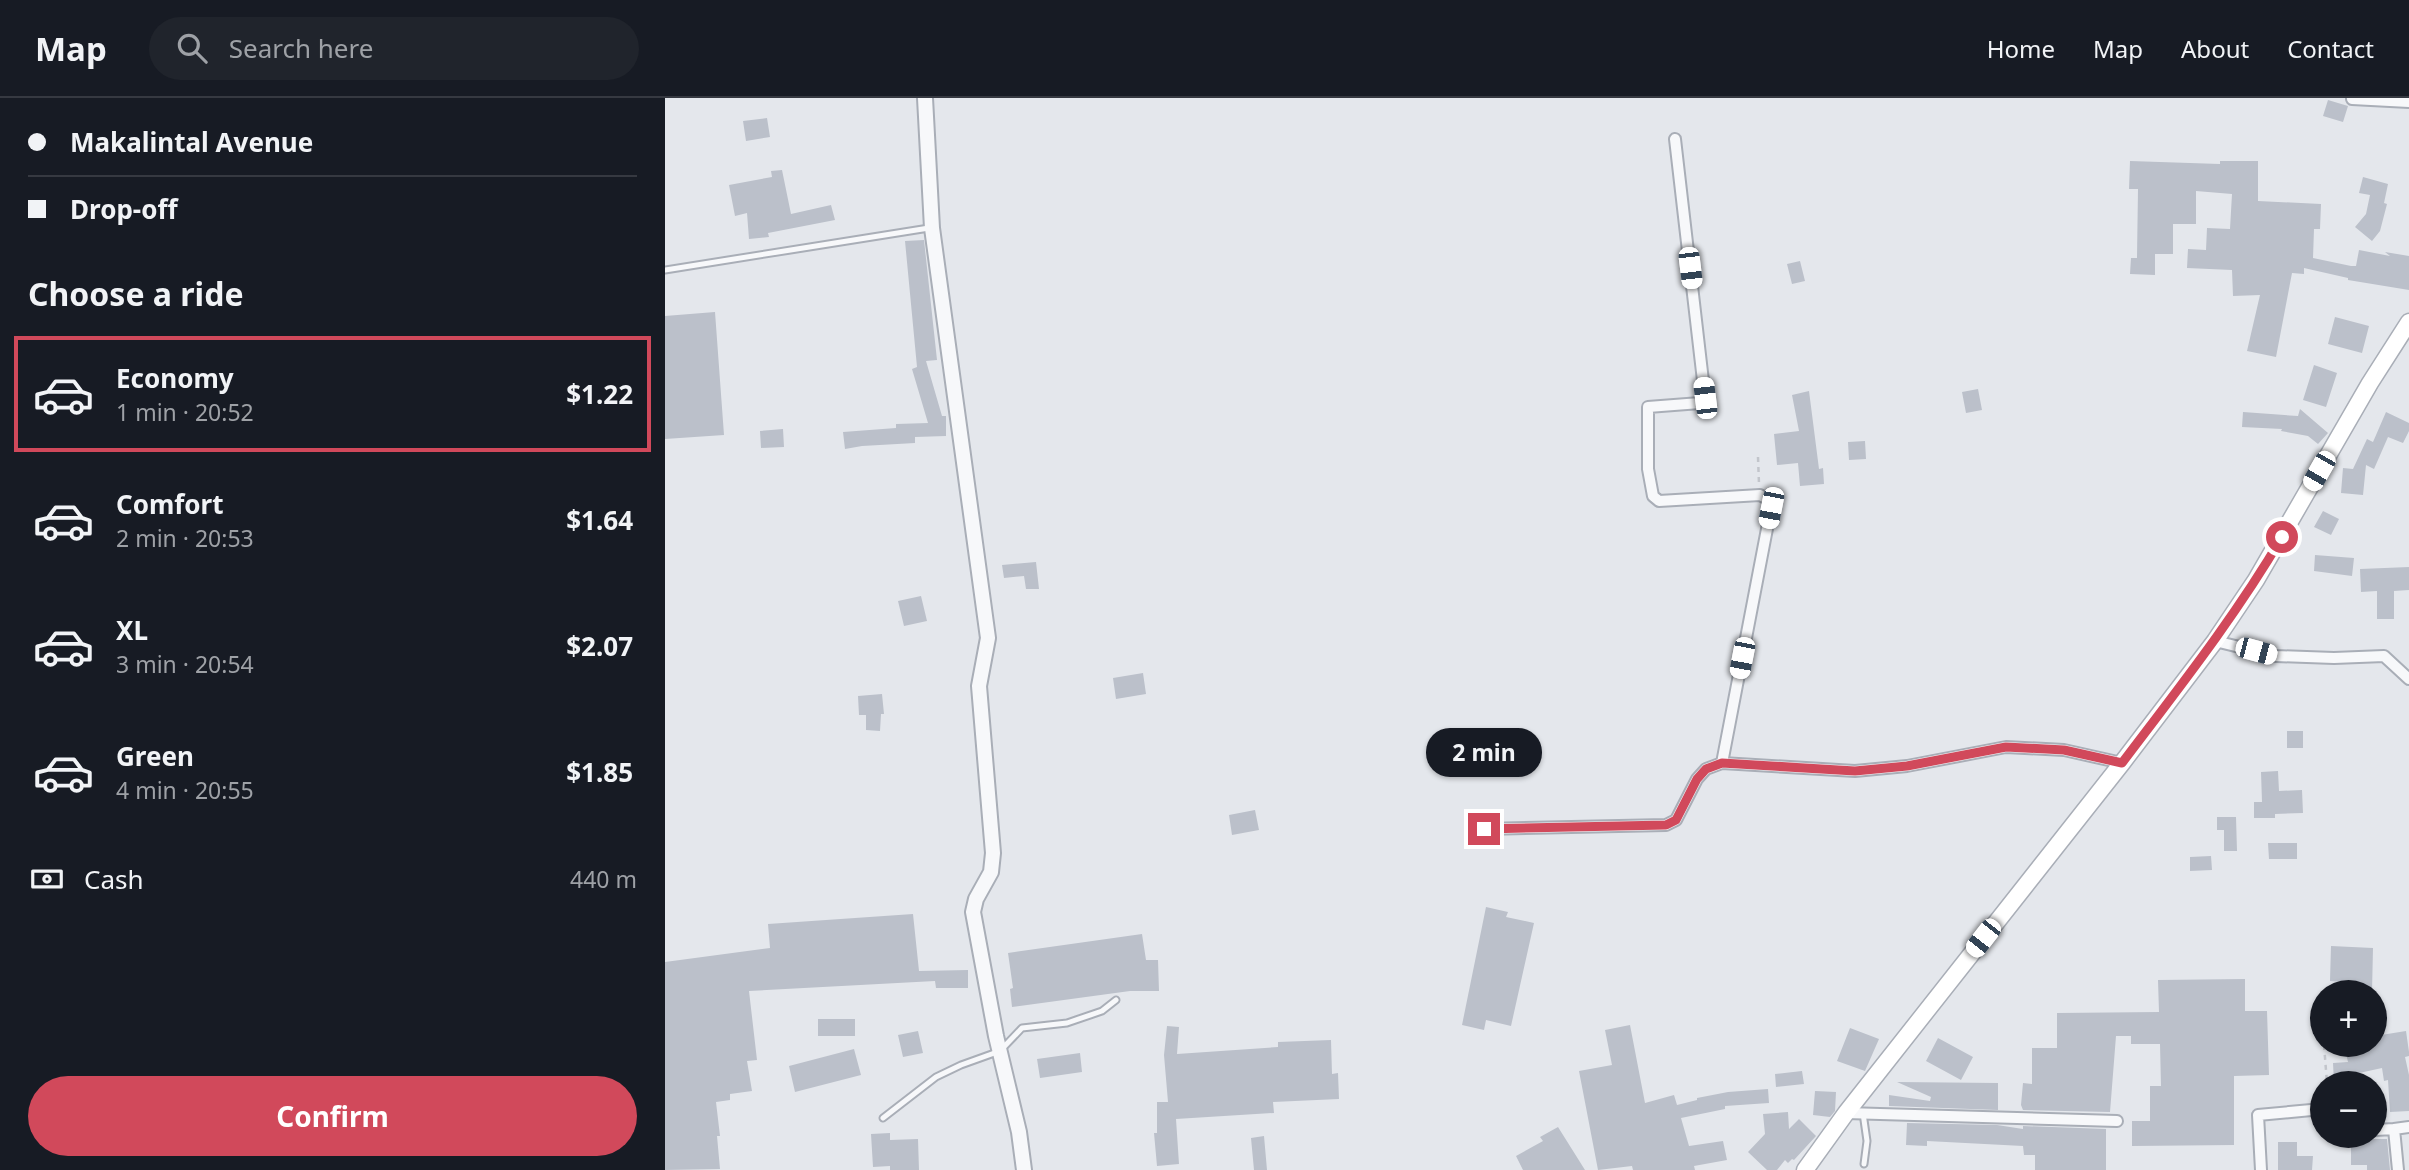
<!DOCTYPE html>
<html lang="en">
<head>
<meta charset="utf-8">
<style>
  :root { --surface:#171b24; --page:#20242c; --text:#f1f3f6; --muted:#9ea1a6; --line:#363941; --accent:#d1495b }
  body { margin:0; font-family:"Noto Sans",sans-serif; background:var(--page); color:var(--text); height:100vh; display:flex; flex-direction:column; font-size:26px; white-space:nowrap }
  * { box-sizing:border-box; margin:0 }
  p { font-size:23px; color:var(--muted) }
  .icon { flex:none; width:38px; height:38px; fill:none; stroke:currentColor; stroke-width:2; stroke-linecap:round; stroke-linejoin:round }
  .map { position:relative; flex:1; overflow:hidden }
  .drawer { display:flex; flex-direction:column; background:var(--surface); width:665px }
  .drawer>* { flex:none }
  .guide { display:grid; align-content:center; height:154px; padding:0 28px; background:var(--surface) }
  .buttons { position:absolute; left:1645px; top:882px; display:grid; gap:14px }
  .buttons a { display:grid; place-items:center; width:77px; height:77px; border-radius:50%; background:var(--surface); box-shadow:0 2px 5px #0004; font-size:35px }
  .end { position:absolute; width:32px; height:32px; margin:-16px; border:9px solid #d1495b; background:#fff; box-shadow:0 0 0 4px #fff }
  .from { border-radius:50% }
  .bubble { position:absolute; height:49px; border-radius:24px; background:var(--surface); box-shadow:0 2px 5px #0004; font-size:23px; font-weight:700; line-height:49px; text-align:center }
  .car { position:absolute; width:21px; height:42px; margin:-21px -10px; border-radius:9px; box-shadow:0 0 5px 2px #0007; background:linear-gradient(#fff 24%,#345 0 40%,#fff 0 76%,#345 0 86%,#fff 0) }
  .guide b { display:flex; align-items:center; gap:24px; height:66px; font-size:26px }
  .guide b+b { border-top:2px solid var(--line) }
  .guide i { width:18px; height:18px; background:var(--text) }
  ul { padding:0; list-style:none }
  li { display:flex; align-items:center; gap:21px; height:116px; margin:0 14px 10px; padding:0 14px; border:4px solid transparent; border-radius:0px }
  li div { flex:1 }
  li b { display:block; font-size:26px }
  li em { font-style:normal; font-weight:700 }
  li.current { border-color:var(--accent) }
  li>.icon { width:63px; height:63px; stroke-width:1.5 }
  h2 { padding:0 28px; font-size:32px; line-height:84px }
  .pay { display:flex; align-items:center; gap:18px; height:77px; padding:0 28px; font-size:26px }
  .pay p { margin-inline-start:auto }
  .action { display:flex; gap:14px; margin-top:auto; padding:14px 28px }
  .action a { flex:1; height:80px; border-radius:42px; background:var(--accent); color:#fff; font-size:28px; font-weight:700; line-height:80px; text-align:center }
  header { display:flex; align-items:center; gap:42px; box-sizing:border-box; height:98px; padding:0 35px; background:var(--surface); border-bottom:2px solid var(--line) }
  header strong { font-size:33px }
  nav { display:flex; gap:38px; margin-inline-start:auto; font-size:24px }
  .search { width:490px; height:63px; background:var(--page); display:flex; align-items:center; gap:18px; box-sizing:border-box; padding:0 24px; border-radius:38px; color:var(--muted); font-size:26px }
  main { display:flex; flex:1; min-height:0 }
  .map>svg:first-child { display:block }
</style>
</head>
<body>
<header>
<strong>Map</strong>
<div class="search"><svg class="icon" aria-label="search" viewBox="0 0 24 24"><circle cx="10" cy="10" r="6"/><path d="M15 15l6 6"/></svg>Search here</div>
<nav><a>Home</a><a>Map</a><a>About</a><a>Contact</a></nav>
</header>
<main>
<section class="drawer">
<div class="guide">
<b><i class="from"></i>Makalintal Avenue</b>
<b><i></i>Drop-off</b>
</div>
<h2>Choose a ride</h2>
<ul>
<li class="current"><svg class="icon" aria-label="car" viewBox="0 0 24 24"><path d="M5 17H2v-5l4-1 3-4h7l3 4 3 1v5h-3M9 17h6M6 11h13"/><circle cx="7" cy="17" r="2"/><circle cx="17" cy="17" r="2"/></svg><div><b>Economy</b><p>1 min · 20:52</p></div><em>$1.22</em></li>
<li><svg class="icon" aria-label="car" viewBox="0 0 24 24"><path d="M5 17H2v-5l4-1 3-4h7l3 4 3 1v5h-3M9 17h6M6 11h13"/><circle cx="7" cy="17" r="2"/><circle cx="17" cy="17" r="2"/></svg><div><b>Comfort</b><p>2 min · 20:53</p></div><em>$1.64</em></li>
<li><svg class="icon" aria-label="car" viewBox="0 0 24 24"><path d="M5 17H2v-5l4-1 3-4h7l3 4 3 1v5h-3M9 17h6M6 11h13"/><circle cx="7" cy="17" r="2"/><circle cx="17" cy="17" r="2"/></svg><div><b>XL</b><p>3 min · 20:54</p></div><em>$2.07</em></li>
<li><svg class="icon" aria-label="car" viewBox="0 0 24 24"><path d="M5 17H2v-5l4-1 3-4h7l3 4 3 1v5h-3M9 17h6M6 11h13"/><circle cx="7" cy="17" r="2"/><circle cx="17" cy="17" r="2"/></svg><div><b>Green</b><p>4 min · 20:55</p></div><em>$1.85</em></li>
</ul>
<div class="pay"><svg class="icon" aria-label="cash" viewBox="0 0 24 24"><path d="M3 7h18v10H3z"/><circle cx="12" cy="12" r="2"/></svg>Cash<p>440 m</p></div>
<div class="action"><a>Confirm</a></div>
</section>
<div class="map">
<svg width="1744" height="1072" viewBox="0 0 1744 1072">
  <rect width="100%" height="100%" fill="#e4e7ec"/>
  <!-- building -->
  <path fill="#bbc0ca" d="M1663 2 1683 8 1678 24 1658 18Z
    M102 20 105 39 81 43 78 23Z
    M1465 63 1555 66V63H1593V103L1656 106 1655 131H1649L1648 160 1686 168H1691L1694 152 1725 158 1720 154 1744 158V192L1683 182V180L1639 170V176L1627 175 1611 259 1582 253 1595 197 1568 198 1567 172 1522 170 1523 151 1541 152 1542 130 1565 131 1567 96 1531 93V126H1508V156H1490V177L1465 176 1466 160H1472L1473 91H1464Z
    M117 72 126 116 166 107 170 122 103 135 104 139 84 141 82 115 70 118 64 87 107 79 106 73Z
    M1698 79 1723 86 1719 105 1722 106 1715 133 1707 143 1690 129 1701 116 1705 97 1694 95Z
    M259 142 272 262 261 263 277 318H281V338L250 339V345L197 348 180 351 178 334 231 330V326L263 325 247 271 252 269 240 143Z
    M1135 163 1140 183 1127 186 1122 166Z
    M50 214 59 337 0 341V218Z
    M1670 219 1704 228 1697 255 1663 246Z
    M1649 267 1672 275 1661 309 1638 302Z
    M1313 291 1317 312 1301 315 1297 294Z
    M1144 293 1154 371 1158 370 1159 386 1135 388 1133 365 1112 367 1109 336 1134 333 1127 297Z
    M1635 311 1663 335 1653 346 1643 338 1616 333 1617 331 1577 329 1578 314 1633 318Z
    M1721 314 1744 325V333L1738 345 1723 339 1709 371 1701 367 1698 397 1676 395 1678 370 1688 371 1702 341 1708 344Z
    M118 331 119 349 96 350 95 333Z
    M1200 343 1201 361 1184 362 1183 344Z
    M1658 413 1674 421 1666 437 1649 429Z
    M1650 457 1689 460 1687 478 1649 473Z
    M371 464 374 491H361L359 478 339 480 337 467Z
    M1744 469V492L1729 493V521H1712V493L1696 494 1695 471Z
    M256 498 262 523 239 528 233 503Z
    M478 575 481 596 451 601 448 580Z
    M217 596 219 616H216L215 633 201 632V617H194L193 598Z
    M1622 633H1638V650H1622Z
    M1613 673 1614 693 1637 692 1638 715 1610 716V720H1589V704H1597L1596 674Z
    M590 712 594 732 567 737 564 717Z
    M1552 719H1571L1572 753H1559V732H1552Z
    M1603 745H1632V761H1604Z
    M1546 758 1547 772 1525 773V759Z
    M821 809 843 814 841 819 869 825 846 928 821 922 819 932 797 927Z
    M248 816 254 873 303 872V890H271L270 883 84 893 92 962 82 963 87 993 65 996V1002L51 1004 55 1038H52L55 1071 0 1072V864L105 850 103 826Z
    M477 836 481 862H493L494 893H465L347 909 345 891 348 890 343 855Z
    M1666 848 1708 850 1707 894H1677V884L1665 883Z
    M1580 881V913H1602L1604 977 1569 978V1047L1467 1048V1023H1485V988H1496L1495 946H1466V938H1451L1445 1014 1358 1012 1356 1007 1358 985 1367 986V950H1392V915L1494 914 1493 882Z
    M153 921H190V938H153Z
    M965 927 980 1005 1009 997 1012 1007 1032 1002V1000L1063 994 1103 991 1104 1005 1060 1008V1011L1016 1020 1024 1048 1058 1043 1062 1062 1029 1068 1030 1072H968L967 1068 933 1072 914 973 947 967 940 932Z
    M502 928 514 929 512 956 613 949V944L666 942 667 976 673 975 674 1001 608 1004 609 1015 511 1021 514 1066 492 1068 489 1035H492V1004H503L499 957Z
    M1185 930 1214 941 1200 973 1172 963Z
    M253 933 258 955 238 959 233 937Z
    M1741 933 1744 954V958L1740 959 1744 977V1013L1725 1014 1723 982 1719 983 1717 970 1685 977 1686 985H1669L1668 965 1683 964 1679 947H1710V938Z
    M1273 940 1308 959 1296 982 1261 963Z
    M189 951 196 977 130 994 124 968Z
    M415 955 417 974 375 980 372 961Z
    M1137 973 1139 986 1111 989 1110 976Z
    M1232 984 1333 985V1012L1224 1008V997L1265 1003 1266 999Z
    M1150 993 1171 994 1170 1013 1165 1019 1148 1017Z
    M1123 1014 1124 1031 1134 1021 1151 1038 1129 1062 1127 1061 1123 1065 1120 1062 1112 1072H1102L1083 1054 1100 1036 1098 1016Z
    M1242 1025 1332 1027 1358 1031V1028L1441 1031V1072H1370V1057H1359L1358 1048 1262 1043V1048L1241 1047Z
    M893 1029 920 1072H858L851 1058 878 1043 875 1039Z
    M225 1035V1042L253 1041 254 1072H225V1068L208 1069 206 1036Z
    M599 1038 602 1072H589L586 1040Z
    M1686 1041H1722L1725 1072H1702V1067H1686Z
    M1613 1044H1632V1058H1648L1647 1072H1613Z"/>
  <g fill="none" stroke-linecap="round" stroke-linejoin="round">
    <defs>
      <path id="service" d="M0 172 264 130
        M1198 1015 1202 1043 1199 1066
        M218 1020 271 979 296 967 335 953 357 930 402 925 437 913 451 902"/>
      <path id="minor" d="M1687 1 1744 4
        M1010 41 1040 300 1035 305 983 309V371L988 398 994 403 1095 397 1102 401 1106 410 1057 665 1190 673 1242 668 1341 649 1399 652 1457 665
        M1550 543 1611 558 1669 560 1719 558 1744 581
        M819 731 1001 727 1011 722 1032 681 1041 671 1057 665
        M1181 1015 1452 1023
        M1710 1032 1729 1031
        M1596 1072 1593 1017 1657 1011
        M1733 1072 1729 1031 1744 1029"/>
      <path id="tertiary" d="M260 0 267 130 323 540 314 588 328 755 326 774 311 801 308 814 331 938 354 1034 359 1072"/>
      <path id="secondary" d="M1140 1072 1181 1015 1457 665 1550 543 1591 482 1705 285 1744 224"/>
    </defs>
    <!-- service casing -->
    <use href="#service" stroke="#a9aeb7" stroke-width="9"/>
    <!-- minor casing -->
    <use href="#minor" stroke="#a9aeb7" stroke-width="14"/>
    <!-- tertiary casing -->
    <use href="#tertiary" stroke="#a9aeb7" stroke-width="18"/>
    <!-- secondary casing -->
    <use href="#secondary" stroke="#a9aeb7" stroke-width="19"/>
    <!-- path -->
    <path stroke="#c2c5cb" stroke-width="2.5" stroke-dasharray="5 5" stroke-linecap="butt" d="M1093 359 1094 386
      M1657 901V907
      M1659 947 1662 985"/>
    <!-- service -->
    <use href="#service" stroke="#f7f8fa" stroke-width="5"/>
    <!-- minor -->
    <use href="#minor" stroke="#f7f8fa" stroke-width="10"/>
    <!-- tertiary -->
    <use href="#tertiary" stroke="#f7f8fa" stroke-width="14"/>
    <!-- secondary -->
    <use href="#secondary" stroke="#fff" stroke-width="16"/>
  </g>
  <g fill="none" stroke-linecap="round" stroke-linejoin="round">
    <!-- route -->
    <path stroke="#d1495b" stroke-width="9" d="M819 731 1001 727 1011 722 1032 681 1041 671 1057 665 1190 673 1242 668 1341 649 1399 652 1457 665C1513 591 1570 519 1617 439"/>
  </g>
</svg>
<div class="buttons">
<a>+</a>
<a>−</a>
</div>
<i class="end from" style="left:1617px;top:439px"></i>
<i class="end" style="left:819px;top:731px"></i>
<div class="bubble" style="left:761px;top:630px;width:116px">2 min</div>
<i class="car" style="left:1025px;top:170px;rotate:173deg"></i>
<i class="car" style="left:1040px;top:300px;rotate:353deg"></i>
<i class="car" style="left:1654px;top:373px;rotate:210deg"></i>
<i class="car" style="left:1106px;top:410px;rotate:191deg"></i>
<i class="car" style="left:1591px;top:553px;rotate:105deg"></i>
<i class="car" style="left:1077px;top:560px;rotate:191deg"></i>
<i class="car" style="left:1318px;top:840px;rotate:218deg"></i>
</div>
</main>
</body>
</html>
